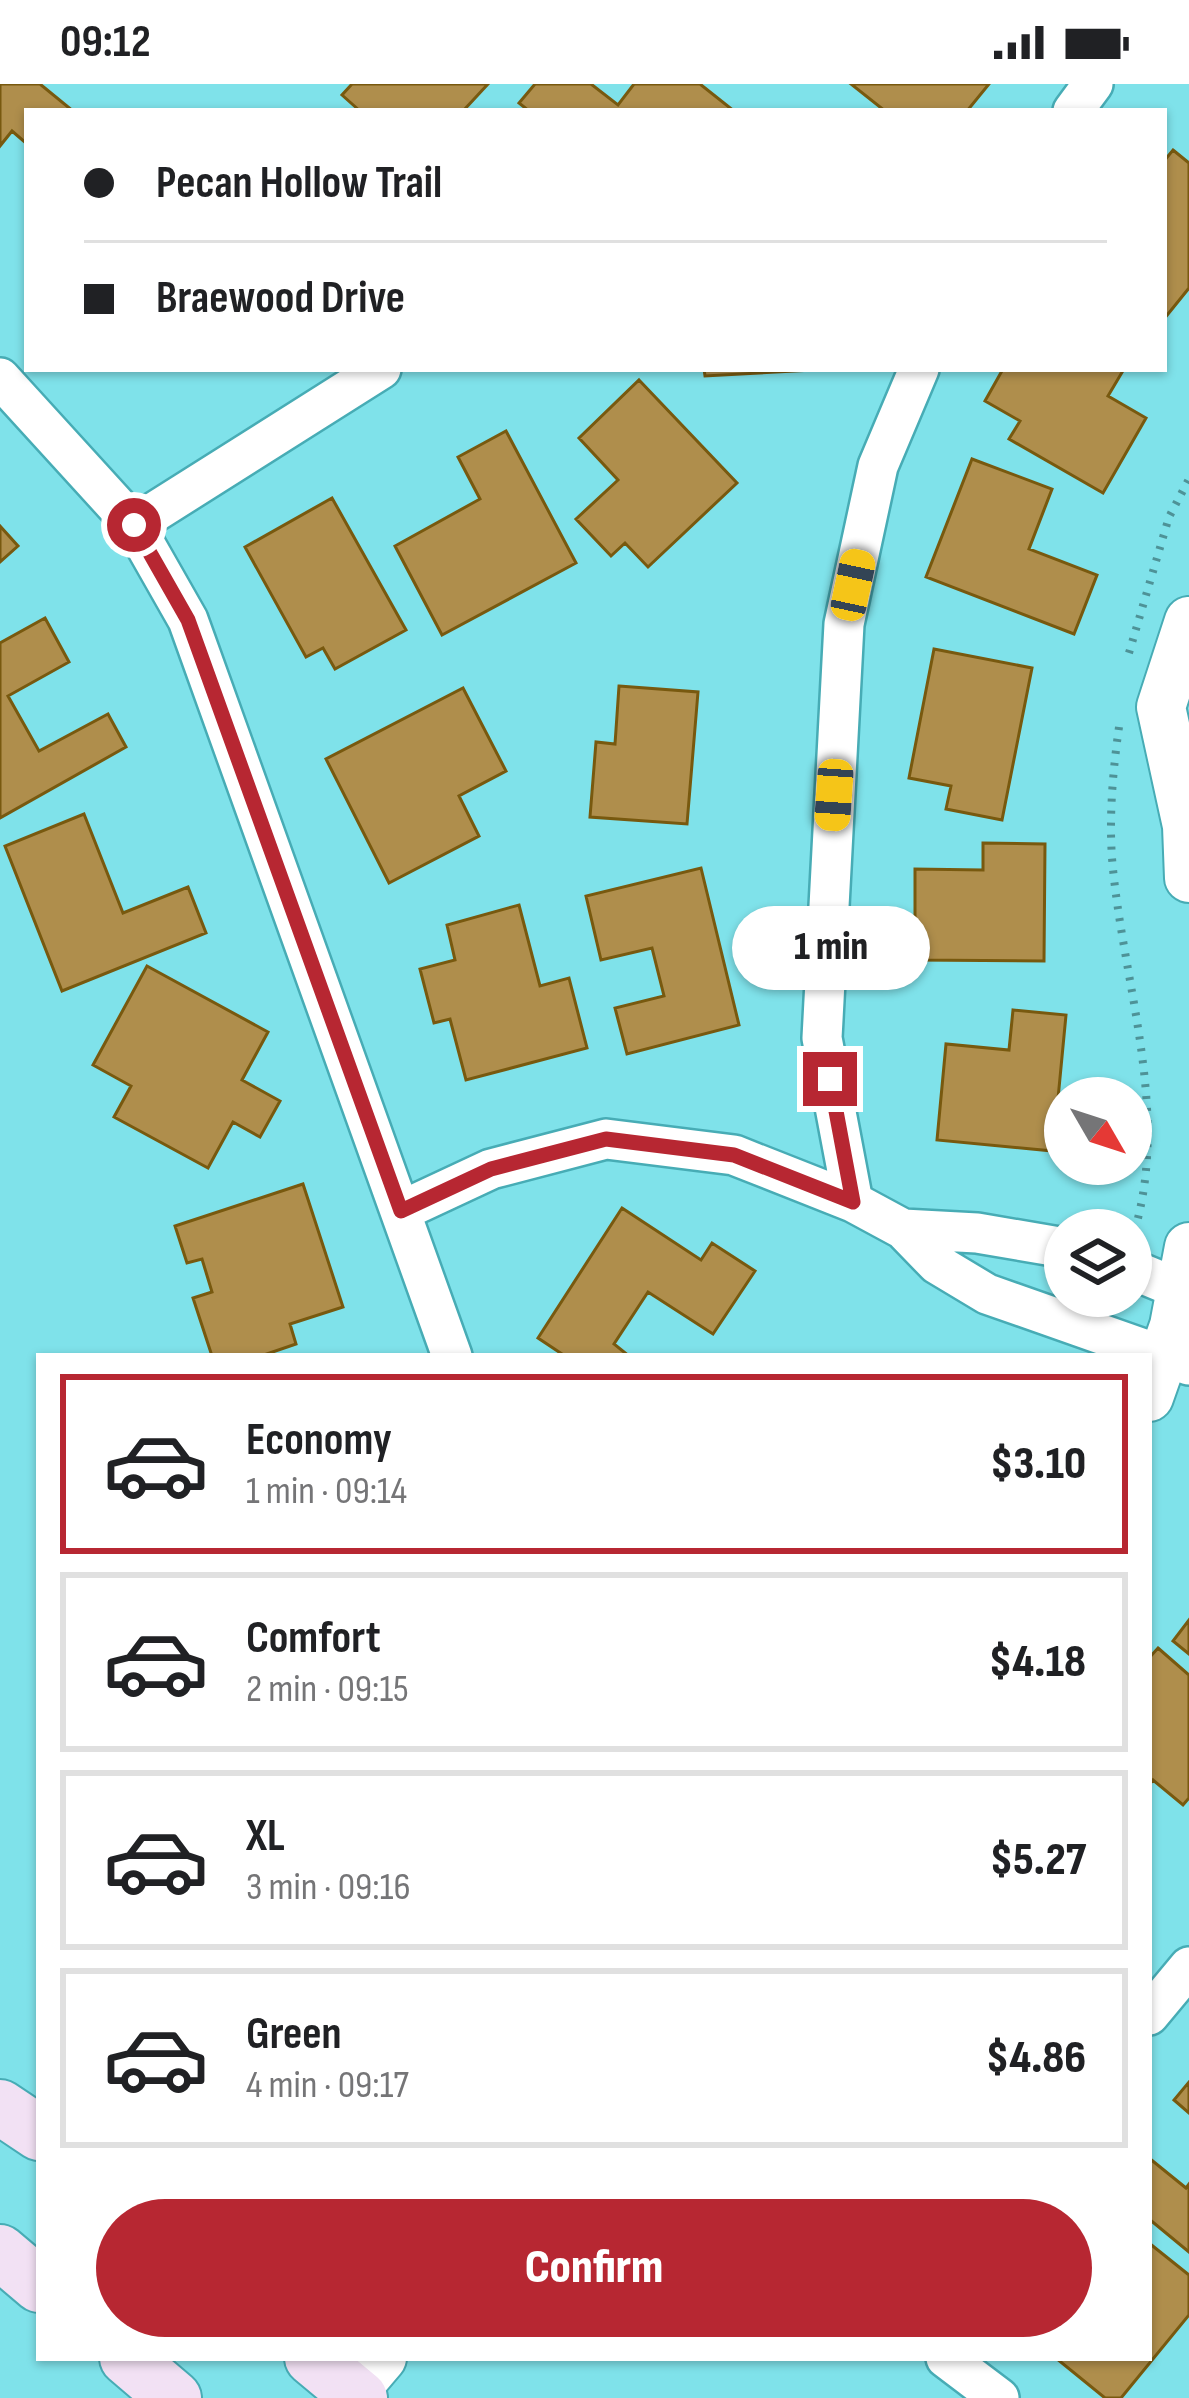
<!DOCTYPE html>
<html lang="en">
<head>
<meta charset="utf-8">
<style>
  :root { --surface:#fff; --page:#f2f2f2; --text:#202124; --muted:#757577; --line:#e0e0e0; --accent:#b72732 }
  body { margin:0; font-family:"Sofia Sans Condensed",sans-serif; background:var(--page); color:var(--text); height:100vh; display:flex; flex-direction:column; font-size:45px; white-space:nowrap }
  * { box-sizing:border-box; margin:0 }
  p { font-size:39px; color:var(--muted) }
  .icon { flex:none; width:66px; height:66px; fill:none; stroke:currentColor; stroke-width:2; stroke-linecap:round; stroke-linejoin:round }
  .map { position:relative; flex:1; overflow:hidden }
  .details { position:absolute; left:36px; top:1269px; width:1116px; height:1008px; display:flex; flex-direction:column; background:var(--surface); border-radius:0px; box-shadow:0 3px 9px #0004 }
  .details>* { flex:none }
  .hud { position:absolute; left:24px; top:24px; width:1143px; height:264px; border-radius:0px; box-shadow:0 3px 9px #0004; display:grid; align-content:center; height:264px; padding:0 60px; background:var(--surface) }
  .needle { width:78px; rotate:129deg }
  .buttons { position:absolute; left:1044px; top:993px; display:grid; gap:24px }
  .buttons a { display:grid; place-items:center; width:108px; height:108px; border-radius:50%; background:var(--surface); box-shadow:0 3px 9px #0004; font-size:60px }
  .end { position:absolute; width:54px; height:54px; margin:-27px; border:15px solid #b72732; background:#fff; box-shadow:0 0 0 6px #fff }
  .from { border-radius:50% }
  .bubble { position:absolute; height:84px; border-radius:42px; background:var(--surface); box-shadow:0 3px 9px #0004; font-size:39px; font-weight:800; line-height:84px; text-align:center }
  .car { position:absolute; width:36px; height:72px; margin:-36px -18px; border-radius:15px; box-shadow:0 0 9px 3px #0007; background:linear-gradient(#f5c518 24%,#345 0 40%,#f5c518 0 76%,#345 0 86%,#f5c518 0) }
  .hud b { display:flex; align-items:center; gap:42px; height:114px; font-size:45px }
  .hud b+b { border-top:3px solid var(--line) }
  .hud i { width:30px; height:30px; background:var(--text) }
  ul { padding:21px 0 0; list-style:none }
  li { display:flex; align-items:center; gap:36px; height:180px; margin:0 24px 18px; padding:0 36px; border:6px solid var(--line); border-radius:0px }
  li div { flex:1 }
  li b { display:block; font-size:45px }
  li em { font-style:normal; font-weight:800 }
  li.selected { border-color:var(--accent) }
  li>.icon { width:108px; height:108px; stroke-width:1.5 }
  .button { display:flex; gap:24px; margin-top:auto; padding:24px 60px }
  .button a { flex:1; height:138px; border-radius:72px; background:var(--accent); color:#fff; font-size:48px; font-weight:800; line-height:138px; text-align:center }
  .status { display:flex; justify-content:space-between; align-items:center; height:84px; padding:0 60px; background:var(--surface); direction:ltr }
  .status svg { height:33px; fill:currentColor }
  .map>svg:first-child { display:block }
</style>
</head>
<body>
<div class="status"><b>09:12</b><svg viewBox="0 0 49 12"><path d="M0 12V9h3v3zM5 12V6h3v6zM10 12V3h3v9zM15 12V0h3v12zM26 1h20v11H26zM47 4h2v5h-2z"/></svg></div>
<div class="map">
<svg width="1189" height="2314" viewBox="0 0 1189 2314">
  <rect width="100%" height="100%" fill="#7fe2ea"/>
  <!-- building -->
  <path fill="#af8e4c" stroke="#78590f" stroke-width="3" d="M0 0H40L73 27H27V60L12 47 0 62Z
    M352 0H488L463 27H360L342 11Z
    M535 0H591L618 21 634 0H700L734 27H529L519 19Z
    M851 0H989L967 27H885Z
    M1173 66 1189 79V204L1164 235V77Z
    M704 285H812V286L705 292Z
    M1003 285H1124L1108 312 1146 334 1103 409 1009 355 1020 337 985 317Z
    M639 296 737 399 648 483 625 459 611 472 576 435 618 396 579 354Z
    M506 347 576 479 442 551 395 462 480 415 458 373Z
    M972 375 1052 405 1029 465 1097 491 1074 550 926 493Z
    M332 414 406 546 335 585 323 564 306 573 245 463Z
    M0 442 18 462 0 478Z
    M45 534 69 578 8 612 39 667 108 630 126 663 0 734V559Z
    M934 565 1032 584 1002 736 946 725 951 702 909 694Z
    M619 602 698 608 687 740 590 733 596 658 615 660Z
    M463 604 506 687 459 712 479 752 389 799 326 675Z
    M84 730 123 829 188 803 206 849 62 907 5 762Z
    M983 759 1045 760 1044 877 915 876V785L983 786Z
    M701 784 739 941 627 970 615 924 664 912 652 864 601 876 586 812Z
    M519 821 540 902 569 894 587 964 466 996 450 935 434 939 420 885 455 876 447 841Z
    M147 882 268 948 242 996 280 1017 260 1053 233 1038 208 1084 114 1033 131 1002 93 981Z
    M1013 926 1066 931 1053 1067 937 1056 946 960 1009 966Z
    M303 1100 343 1223 290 1240 296 1260 261 1272H212L193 1214 212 1208 202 1175 187 1179 175 1142Z
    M622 1124 701 1176 712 1159 755 1187 713 1250 648 1208 614 1260 629 1272H565L538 1254Z
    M1189 1536V1570L1173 1557Z
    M1158 1564 1189 1591V1714L1183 1721 1153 1696 1149 1701V1574Z
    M1189 1998V2029L1174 2016Z
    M1149 2074 1186 2104 1189 2100V2168L1149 2135Z
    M1149 2159 1189 2191V2231L1121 2314H1105L1057 2275 1149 2274Z"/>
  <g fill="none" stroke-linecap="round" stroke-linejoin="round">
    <defs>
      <path id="minor" d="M1073 27 1093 0
        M0 294 134 441 188 536 452 1272
        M134 441 381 285
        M853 1118 822 954 844 540 878 382 919 285
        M401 1127 491 1085 606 1055 734 1071 853 1118 903 1145 937 1180 987 1210 1189 1281
        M903 1145 977 1149 1065 1164
        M1131 1185 1189 1209
        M1149 1931 1189 1883
        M946 2274 999 2314"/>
      <path id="tertiary" d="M1189 537 1161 623 1187 742 1189 794
        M1149 1313 1174 1242 1189 1163
        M348 2314 382 2274"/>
      <path id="secondary" d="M0 2023 39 2049
        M0 2168 39 2201
        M127 2274 174 2314
        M312 2274 360 2314"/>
    </defs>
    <!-- minor casing -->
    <use href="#minor" stroke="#47acb5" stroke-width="44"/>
    <!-- tertiary casing -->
    <use href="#tertiary" stroke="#47acb5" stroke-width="52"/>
    <!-- secondary casing -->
    <use href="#secondary" stroke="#47acb5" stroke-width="58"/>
    <!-- path -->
    <path stroke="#4e9297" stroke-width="8" stroke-dasharray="3 9" stroke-linecap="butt" d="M1129 569 1169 433 1189 395
      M1119 643C1113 686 1109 730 1112 774 1122 898 1172 1028 1133 1152"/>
    <!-- minor -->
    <use href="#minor" stroke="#fff" stroke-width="39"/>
    <!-- tertiary -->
    <use href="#tertiary" stroke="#fff" stroke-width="48"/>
    <!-- secondary -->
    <use href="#secondary" stroke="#f2e1f4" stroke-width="54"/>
  </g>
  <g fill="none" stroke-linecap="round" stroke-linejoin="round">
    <!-- route -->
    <path stroke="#b72732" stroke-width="15" d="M134 441 188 536 401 1127 491 1085 606 1055 734 1071 853 1118 830 995"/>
  </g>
</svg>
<div class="buttons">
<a><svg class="needle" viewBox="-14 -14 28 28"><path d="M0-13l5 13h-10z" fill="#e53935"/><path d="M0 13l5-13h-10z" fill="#757577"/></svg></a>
<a><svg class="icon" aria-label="layers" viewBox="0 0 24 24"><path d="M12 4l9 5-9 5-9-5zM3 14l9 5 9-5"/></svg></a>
</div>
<i class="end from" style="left:134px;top:441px"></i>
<i class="end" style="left:830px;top:995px"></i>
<div class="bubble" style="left:732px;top:822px;width:198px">1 min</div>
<i class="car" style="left:853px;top:501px;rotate:12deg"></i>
<i class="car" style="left:834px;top:711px;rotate:184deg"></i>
<div class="hud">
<b><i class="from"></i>Pecan Hollow Trail</b>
<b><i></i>Braewood Drive</b>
</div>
<section class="details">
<ul>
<li class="selected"><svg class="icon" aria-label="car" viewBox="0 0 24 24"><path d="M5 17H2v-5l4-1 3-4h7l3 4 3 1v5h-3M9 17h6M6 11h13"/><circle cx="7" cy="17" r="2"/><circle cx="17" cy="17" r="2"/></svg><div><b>Economy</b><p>1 min · 09:14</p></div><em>$3.10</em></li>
<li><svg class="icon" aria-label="car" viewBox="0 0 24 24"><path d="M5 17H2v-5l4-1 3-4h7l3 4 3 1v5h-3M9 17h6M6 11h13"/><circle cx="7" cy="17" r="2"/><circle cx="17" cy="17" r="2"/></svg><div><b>Comfort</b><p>2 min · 09:15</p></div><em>$4.18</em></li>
<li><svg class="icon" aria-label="car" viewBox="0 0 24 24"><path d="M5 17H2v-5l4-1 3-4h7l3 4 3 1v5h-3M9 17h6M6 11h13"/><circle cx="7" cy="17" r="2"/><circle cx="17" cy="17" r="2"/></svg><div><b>XL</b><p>3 min · 09:16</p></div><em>$5.27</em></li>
<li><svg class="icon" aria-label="car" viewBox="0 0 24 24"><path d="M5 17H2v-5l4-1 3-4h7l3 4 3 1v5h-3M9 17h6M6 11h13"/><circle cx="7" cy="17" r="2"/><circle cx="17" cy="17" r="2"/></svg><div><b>Green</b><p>4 min · 09:17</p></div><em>$4.86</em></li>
</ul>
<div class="button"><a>Confirm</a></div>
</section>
</div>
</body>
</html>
